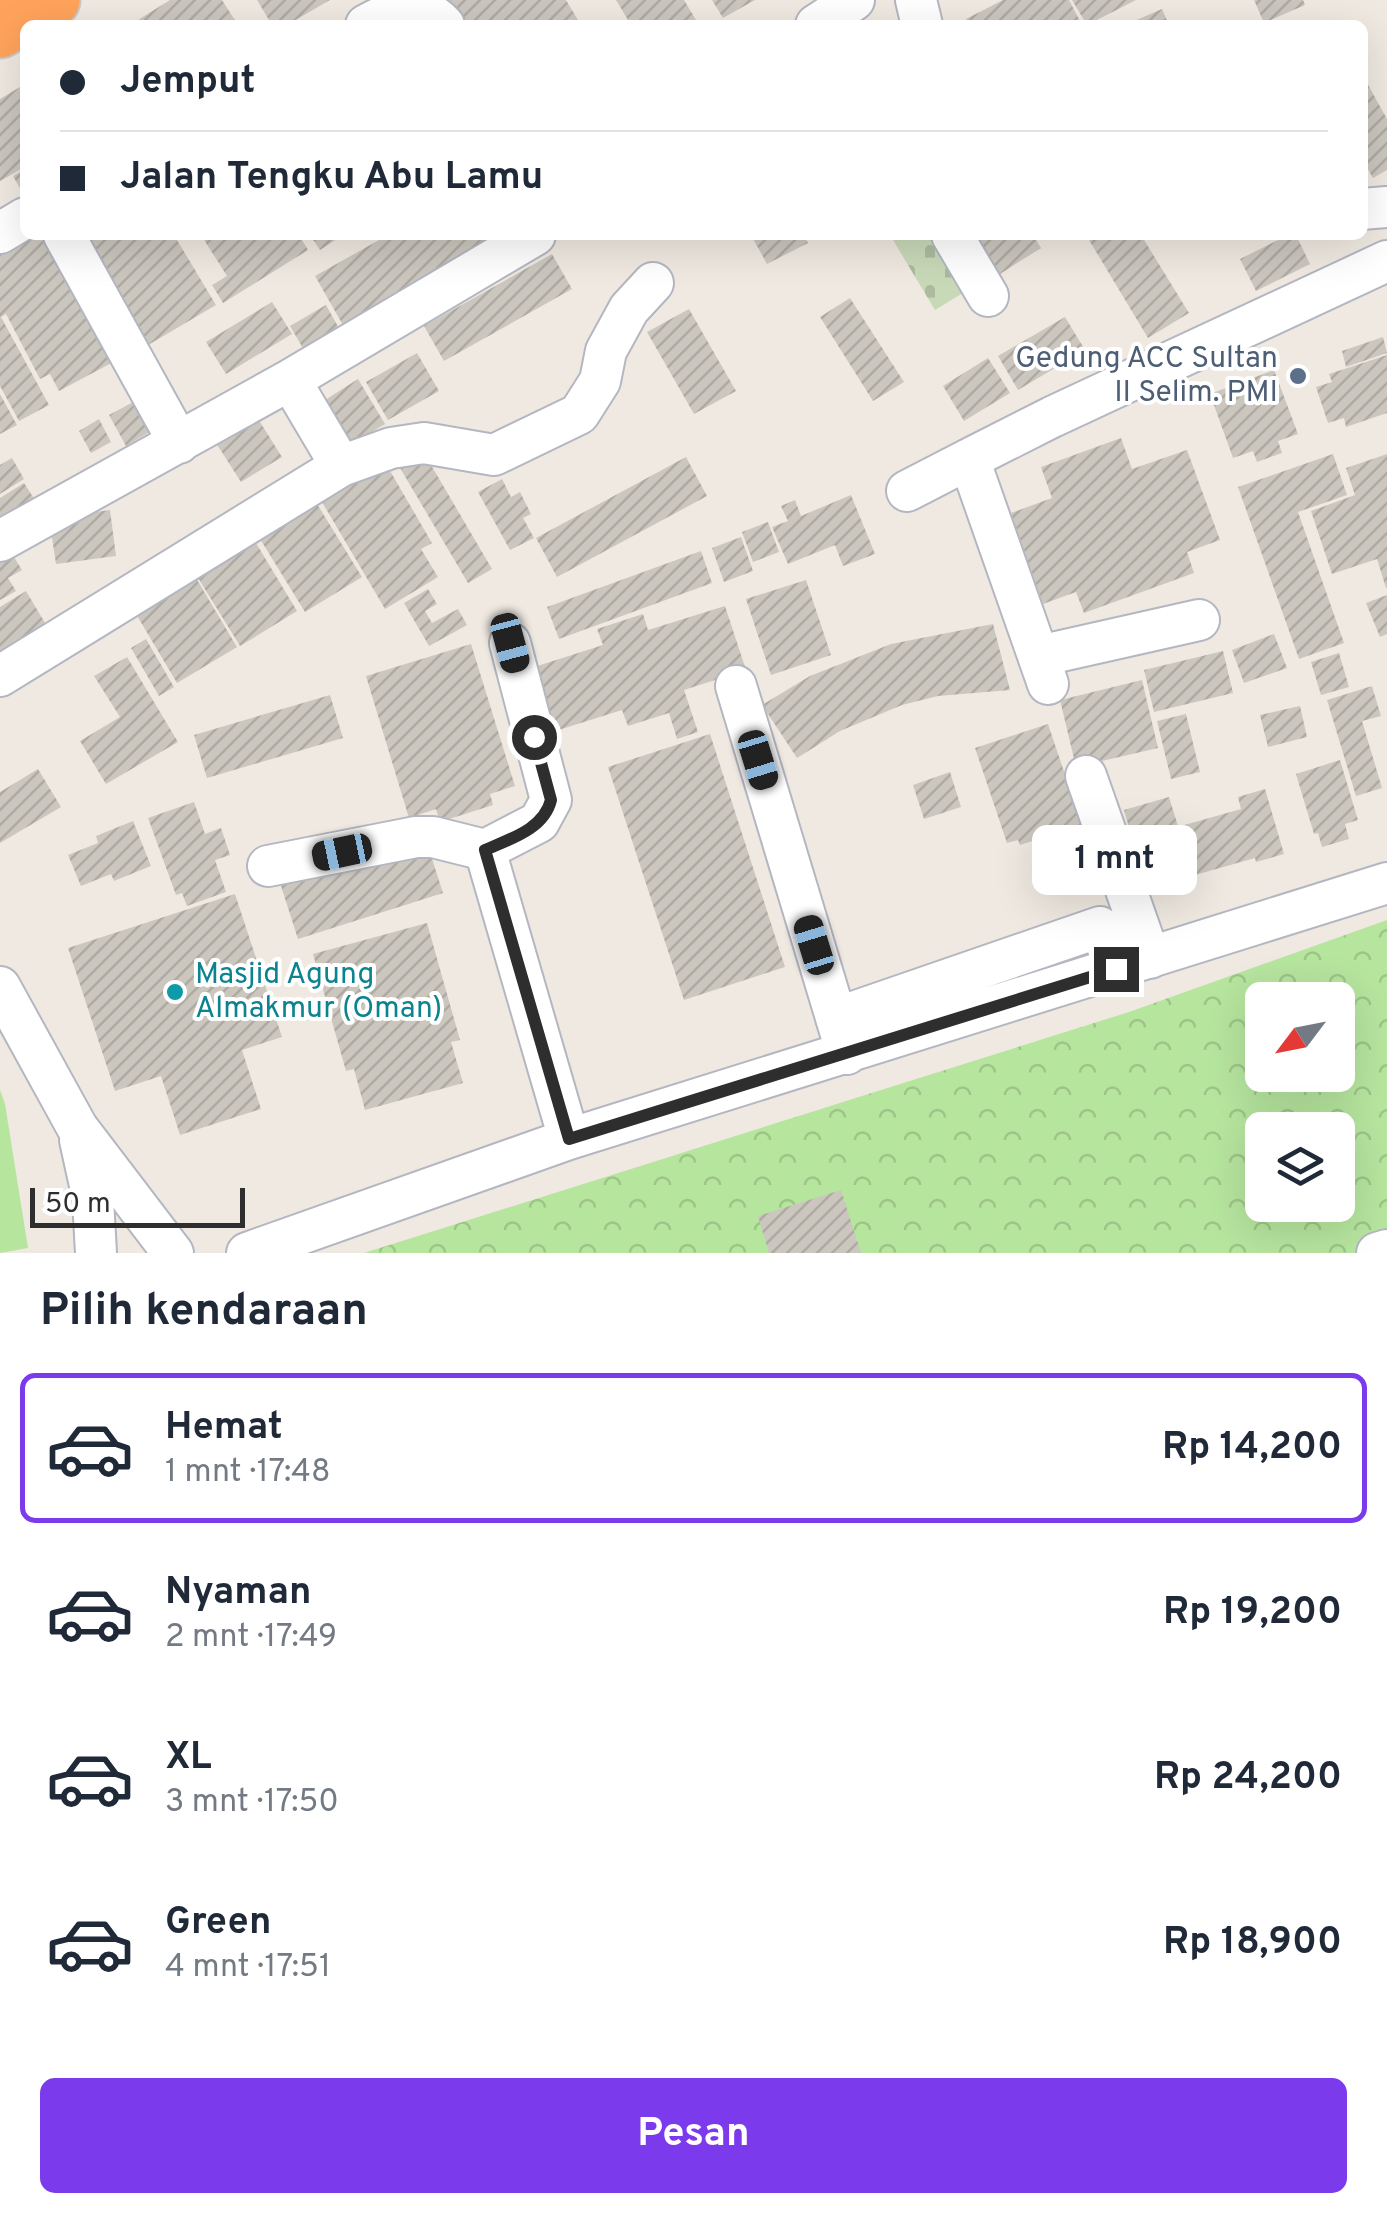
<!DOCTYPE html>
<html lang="id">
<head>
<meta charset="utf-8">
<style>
  :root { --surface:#fff; --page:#f6f6f7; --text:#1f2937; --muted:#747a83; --line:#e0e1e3; --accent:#7c3aed }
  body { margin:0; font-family:Overpass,sans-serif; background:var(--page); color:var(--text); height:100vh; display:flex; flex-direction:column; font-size:38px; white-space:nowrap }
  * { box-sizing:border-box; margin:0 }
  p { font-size:32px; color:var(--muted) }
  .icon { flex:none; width:55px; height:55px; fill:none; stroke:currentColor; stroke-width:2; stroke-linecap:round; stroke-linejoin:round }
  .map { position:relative; height:1253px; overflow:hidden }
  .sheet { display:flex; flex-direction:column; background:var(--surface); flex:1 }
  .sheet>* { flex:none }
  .guide { position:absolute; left:20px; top:20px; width:1348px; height:220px; border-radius:15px; box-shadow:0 10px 40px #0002; display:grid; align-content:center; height:220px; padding:0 40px; background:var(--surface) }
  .needle { width:65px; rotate:238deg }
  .controls { position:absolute; left:1245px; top:982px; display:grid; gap:20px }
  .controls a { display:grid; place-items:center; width:110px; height:110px; border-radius:15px; background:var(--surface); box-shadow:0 10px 40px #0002; font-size:50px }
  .scale { position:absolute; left:30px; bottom:25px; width:215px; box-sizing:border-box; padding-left:10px; border:5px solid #2e2e2e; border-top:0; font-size:28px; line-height:35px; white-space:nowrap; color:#2e2e2e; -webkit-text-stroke:8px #fff; paint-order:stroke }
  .end { position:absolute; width:45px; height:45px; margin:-22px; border:12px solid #2e2e2e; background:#fff; box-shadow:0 0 0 5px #fff }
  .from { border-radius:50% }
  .bubble { position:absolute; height:70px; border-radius:15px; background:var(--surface); box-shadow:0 10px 40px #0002; font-size:32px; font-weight:700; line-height:70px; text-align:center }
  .car { position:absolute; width:30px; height:60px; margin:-30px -15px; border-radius:12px; box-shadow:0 0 8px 2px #0007; background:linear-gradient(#222 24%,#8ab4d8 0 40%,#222 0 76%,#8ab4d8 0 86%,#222 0) }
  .guide b { display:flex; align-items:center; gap:35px; height:95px; font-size:38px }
  .guide b+b { border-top:2px solid var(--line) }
  .guide i { width:25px; height:25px; background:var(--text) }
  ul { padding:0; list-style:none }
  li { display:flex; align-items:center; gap:30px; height:150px; margin:0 20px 15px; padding:0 20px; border:5px solid transparent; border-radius:15px }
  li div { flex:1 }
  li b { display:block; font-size:38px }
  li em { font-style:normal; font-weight:700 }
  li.selected { border-color:var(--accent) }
  li>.icon { width:90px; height:90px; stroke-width:1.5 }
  h2 { padding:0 40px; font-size:45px; line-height:120px }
  .primary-button { display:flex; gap:20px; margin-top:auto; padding:20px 40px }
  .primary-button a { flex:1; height:115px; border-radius:15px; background:var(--accent); color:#fff; font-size:40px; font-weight:700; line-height:115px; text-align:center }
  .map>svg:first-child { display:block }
</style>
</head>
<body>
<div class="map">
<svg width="1387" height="1253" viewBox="0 0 1387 1253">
  <defs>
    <pattern id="cemetery-stones" width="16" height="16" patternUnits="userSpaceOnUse" patternTransform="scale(2.5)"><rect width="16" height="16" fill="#c8d9b8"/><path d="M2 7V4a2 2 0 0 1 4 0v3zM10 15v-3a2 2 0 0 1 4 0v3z" fill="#acbb9e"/></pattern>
    <pattern id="park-crowns" width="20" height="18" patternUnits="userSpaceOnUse" patternTransform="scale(2.5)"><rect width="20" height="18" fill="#b6e59e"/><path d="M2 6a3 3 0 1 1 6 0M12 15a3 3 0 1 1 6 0" fill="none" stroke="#9dc588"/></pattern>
    <pattern id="building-hatch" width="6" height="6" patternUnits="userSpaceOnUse" patternTransform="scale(2.5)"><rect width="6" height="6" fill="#cbc7bf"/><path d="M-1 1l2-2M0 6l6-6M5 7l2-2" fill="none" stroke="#afaba4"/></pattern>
  </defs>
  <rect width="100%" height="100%" fill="#efe9e1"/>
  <!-- grass -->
  <path fill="#b6e59e" d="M0 1090 5 1104 28 1248 0 1253Z"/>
  <!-- cemetery -->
  <path fill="url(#cemetery-stones)" d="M890 235H946L976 285 935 310Z"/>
  <!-- park -->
  <path fill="url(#park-crowns)" fill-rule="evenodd" d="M1387 920V1245L1363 1253H364L1129 1012ZM1262 1000H1338V1075H1262ZM1262 1130H1338V1205H1262Z"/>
  <!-- building -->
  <path fill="url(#building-hatch)" d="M170 0H222L238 25H130Z
    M257 0H330L287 25H272Z
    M450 0H566L581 25H480L477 20 465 25Z
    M616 0H684L699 25H631Z
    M712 0H755L723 18Z
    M1003 0H1069L1082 25H969L966 19Z
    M1072 0H1136L1087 25Z
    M1254 0H1303L1305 5 1264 23Z
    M1162 9 1169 25H1125Z
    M1362 74 1387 119V170L1373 178 1362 159Z
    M25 84V167L0 181V99Z
    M25 169V197L13 176Z
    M25 235H49L117 360 59 391 50 374 40 379 6 314 1 317 49 405 19 421 0 386V241Z
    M68 235H174L216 305 138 351Z
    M201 235H299L308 250 223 303 212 285 227 276Z
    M310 235H343L320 250Z
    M388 235H507L344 327 315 276Z
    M751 235H804L808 243 767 264Z
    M976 235H1033L1041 248 1000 274Z
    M1086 235H1141L1189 313 1148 338Z
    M1288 235H1296L1310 264 1256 291 1240 259Z
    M552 254 572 289 444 361 424 326Z
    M850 298 904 382 873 401 820 317Z
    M272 302 292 334 226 374 206 342Z
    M326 305 340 330 304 350 290 326Z
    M689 309 736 391 694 414 647 332Z
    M1065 317 1085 350 1018 390 998 356Z
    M1383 337 1387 353 1346 367 1342 351Z
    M417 353 439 391 388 420 366 382Z
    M1387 355V413L1346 427 1344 418 1328 423 1316 387 1332 382 1329 374Z
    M988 358 1010 393 964 421 943 386Z
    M1274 370 1298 434 1278 441 1282 453 1257 462 1253 451 1233 458 1210 394Z
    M358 379 385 424 348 446 322 402Z
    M0 394 17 425 0 434Z
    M137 400 153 430 126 446 109 415Z
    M250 406 282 457 241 482 209 432Z
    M99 419 111 442 91 453 79 431Z
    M1121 438 1132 469 1187 450 1220 540 1187 552 1194 573 1084 613 1076 592 1043 604 1011 513 1052 498 1041 467Z
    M424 453 492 569 468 583 400 468Z
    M1333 454 1347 495 1298 512 1344 643 1299 659 1238 487Z
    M1387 454V588H1386L1377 559 1332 574 1311 511 1355 495 1346 468Z
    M686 457 707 496 557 577 536 538Z
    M12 458 24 479 0 494V465Z
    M386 464 432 543 421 549 438 577 385 609 322 502Z
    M502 479 511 497 520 492 531 514 523 518 534 538 510 550 478 492Z
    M24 483 35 500 0 521V498Z
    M851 495 875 554 843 566 835 545 788 564 772 527 788 521 781 506 795 500 801 516Z
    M314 499 362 577 305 612 257 534Z
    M110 510 116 556 56 564 49 518Z
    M768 522 779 552 753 562 742 532Z
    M741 537 753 571 724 582 712 548Z
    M253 538 297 611 240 646 195 573Z
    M9 549 22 570 8 578 16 591 0 600V555Z
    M701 551 712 583 559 639 547 607Z
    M193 573 237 647 177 683 133 609Z
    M806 580 831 655 771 675 746 599Z
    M428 589 437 604 425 611 432 623 458 609 467 625 429 646 404 603Z
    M26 591 48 628 0 657V607Z
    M1387 595V634L1380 637 1366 603Z
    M725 606 746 670 684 690 698 732 677 739 669 713 628 726 622 710 546 734 525 670 603 645 597 629 643 614 648 630Z
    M993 624 1010 690 938 696 902 705 840 731 797 758 762 705 810 676 891 644Z
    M1274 634 1287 668 1244 683 1232 650Z
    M146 639 174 687 159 696 131 648Z
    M471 644 515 786 490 794 493 805 440 822 436 809 409 818 366 676Z
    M1223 651 1233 693 1154 712 1144 670Z
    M1339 653 1349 687 1321 695 1311 662Z
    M127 657 178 742 106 784 80 741 120 717 94 676Z
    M1142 680 1158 748 1076 767 1060 700Z
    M1372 686 1381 716 1362 721 1382 788 1356 796 1327 700Z
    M330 695 343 738 207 778 194 735Z
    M1300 706 1307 737 1268 747 1260 715Z
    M1186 714 1200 772 1171 779 1157 721Z
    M1048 724 1082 825 1020 845 1018 840 1007 843 975 748Z
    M710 734 785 967 684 1000 608 767Z
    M1340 760 1358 820 1345 824 1349 839 1322 847 1318 833 1314 834 1296 774Z
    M38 769 61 807 0 843V792Z
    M950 772 961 807 924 819 913 785Z
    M1265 789 1284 854 1256 862 1255 858 1195 875 1181 826 1241 809 1238 797Z
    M1169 797 1182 839 1136 852 1124 810Z
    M194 802 205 834 221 828 230 855 215 860 226 892 187 906 182 893 176 895 148 818Z
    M133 821 151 866 114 881 111 874 81 886 68 855 98 843 96 836Z
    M425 837 443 893 298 939 280 883Z
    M235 894 282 1037 242 1050 261 1109 180 1135 161 1076 115 1091 68 948Z
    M427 923 460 1040 451 1042 463 1083 365 1110 354 1069 346 1071 313 954Z
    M841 1190 861 1253H769L758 1216Z"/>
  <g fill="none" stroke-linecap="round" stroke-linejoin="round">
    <defs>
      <path id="minor" d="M916 0 922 25
        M366 25C397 8 421 0 444 25
        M816 25 854 0
        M1362 209 1387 207
        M0 233 25 218
        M64 235 179 443
        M952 235 988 296
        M290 380 341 466
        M907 491 969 459
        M0 541 290 380 535 235
        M1039 656 1199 620
        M0 676 341 466 391 448 424 443 494 455 579 414 600 381 606 351 629 309 653 283
        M1048 684 969 459 1052 417 1387 261
        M736 686 847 1054
        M1086 776 1150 958
        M485 850 539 822 551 800 510 643
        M268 866 416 837H433L485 850 569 1139
        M0 987 77 1127 173 1253
        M836 1018 1100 927 1116 969
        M80 1140 93 1199 96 1253
        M247 1253 569 1139 1387 883
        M1377 1253 1387 1250"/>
      <path id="highway" d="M0 30 52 0"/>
    </defs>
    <!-- minor casing -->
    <use href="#minor" stroke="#b4b7c1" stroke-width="44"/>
    <!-- highway casing -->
    <use href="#highway" stroke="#c9c9c9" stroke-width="59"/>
    <!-- minor -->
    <use href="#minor" stroke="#fff" stroke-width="40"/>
    <!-- highway -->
    <use href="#highway" stroke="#ffa35c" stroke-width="55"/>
  </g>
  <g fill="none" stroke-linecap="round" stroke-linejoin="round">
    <!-- route -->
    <path stroke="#2e2e2e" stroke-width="12" d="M534 737 551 800C544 829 510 839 485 850L569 1139 1116 969"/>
  </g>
  <!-- markers -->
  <circle fill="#5c6f8a" stroke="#fff" stroke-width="4" cx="1298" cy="376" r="10"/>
  <circle fill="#0f9aa8" stroke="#fff" stroke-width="4" cx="175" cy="992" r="10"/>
  <g text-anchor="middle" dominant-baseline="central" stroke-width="8" stroke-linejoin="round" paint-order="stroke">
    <!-- service labels -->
    <g font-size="30" fill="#4e5e75" stroke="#fff" text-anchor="end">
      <text x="1278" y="359">Gedung ACC Sultan<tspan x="1278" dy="34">II Selim. PMI</tspan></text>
    </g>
    <!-- culture labels -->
    <g font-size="30" fill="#0d838f" stroke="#fff" text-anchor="start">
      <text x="195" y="975">Masjid Agung<tspan x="195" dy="34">Almakmur (Oman)</tspan></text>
    </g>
  </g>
</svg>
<div class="controls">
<a><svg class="needle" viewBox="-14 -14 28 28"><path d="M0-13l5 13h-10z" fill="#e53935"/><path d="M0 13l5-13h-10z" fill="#747a83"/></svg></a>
<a><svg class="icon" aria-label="layers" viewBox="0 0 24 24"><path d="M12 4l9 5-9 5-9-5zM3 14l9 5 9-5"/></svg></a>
</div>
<div class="scale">50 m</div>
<i class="end from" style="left:534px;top:737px"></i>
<i class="end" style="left:1116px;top:969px"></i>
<div class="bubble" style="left:1032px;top:825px;width:165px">1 mnt</div>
<i class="car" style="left:510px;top:643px;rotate:165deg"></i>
<i class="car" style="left:758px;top:760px;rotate:163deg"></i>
<i class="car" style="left:342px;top:852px;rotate:258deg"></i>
<i class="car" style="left:814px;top:945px;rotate:343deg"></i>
<div class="guide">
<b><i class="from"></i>Jemput</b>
<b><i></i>Jalan Tengku Abu Lamu</b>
</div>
</div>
<section class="sheet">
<h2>Pilih kendaraan</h2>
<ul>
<li class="selected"><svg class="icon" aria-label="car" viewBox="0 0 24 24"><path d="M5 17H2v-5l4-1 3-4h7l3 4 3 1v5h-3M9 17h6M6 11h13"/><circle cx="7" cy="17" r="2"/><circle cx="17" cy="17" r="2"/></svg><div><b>Hemat</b><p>1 mnt · 17:48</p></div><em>Rp 14,200</em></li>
<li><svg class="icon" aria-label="car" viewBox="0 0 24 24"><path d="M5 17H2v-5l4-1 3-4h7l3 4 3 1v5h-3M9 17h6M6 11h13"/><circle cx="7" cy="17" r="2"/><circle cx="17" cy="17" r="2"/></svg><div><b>Nyaman</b><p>2 mnt · 17:49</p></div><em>Rp 19,200</em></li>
<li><svg class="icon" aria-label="car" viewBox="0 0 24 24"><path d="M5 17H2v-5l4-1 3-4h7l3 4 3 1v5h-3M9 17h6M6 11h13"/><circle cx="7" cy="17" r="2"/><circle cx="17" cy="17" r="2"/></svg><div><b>XL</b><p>3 mnt · 17:50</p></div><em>Rp 24,200</em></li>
<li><svg class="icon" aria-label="car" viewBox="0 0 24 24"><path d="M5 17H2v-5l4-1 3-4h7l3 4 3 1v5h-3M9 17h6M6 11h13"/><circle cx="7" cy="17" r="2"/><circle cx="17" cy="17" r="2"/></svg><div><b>Green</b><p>4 mnt · 17:51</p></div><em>Rp 18,900</em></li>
</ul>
<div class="primary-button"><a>Pesan</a></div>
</section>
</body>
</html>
